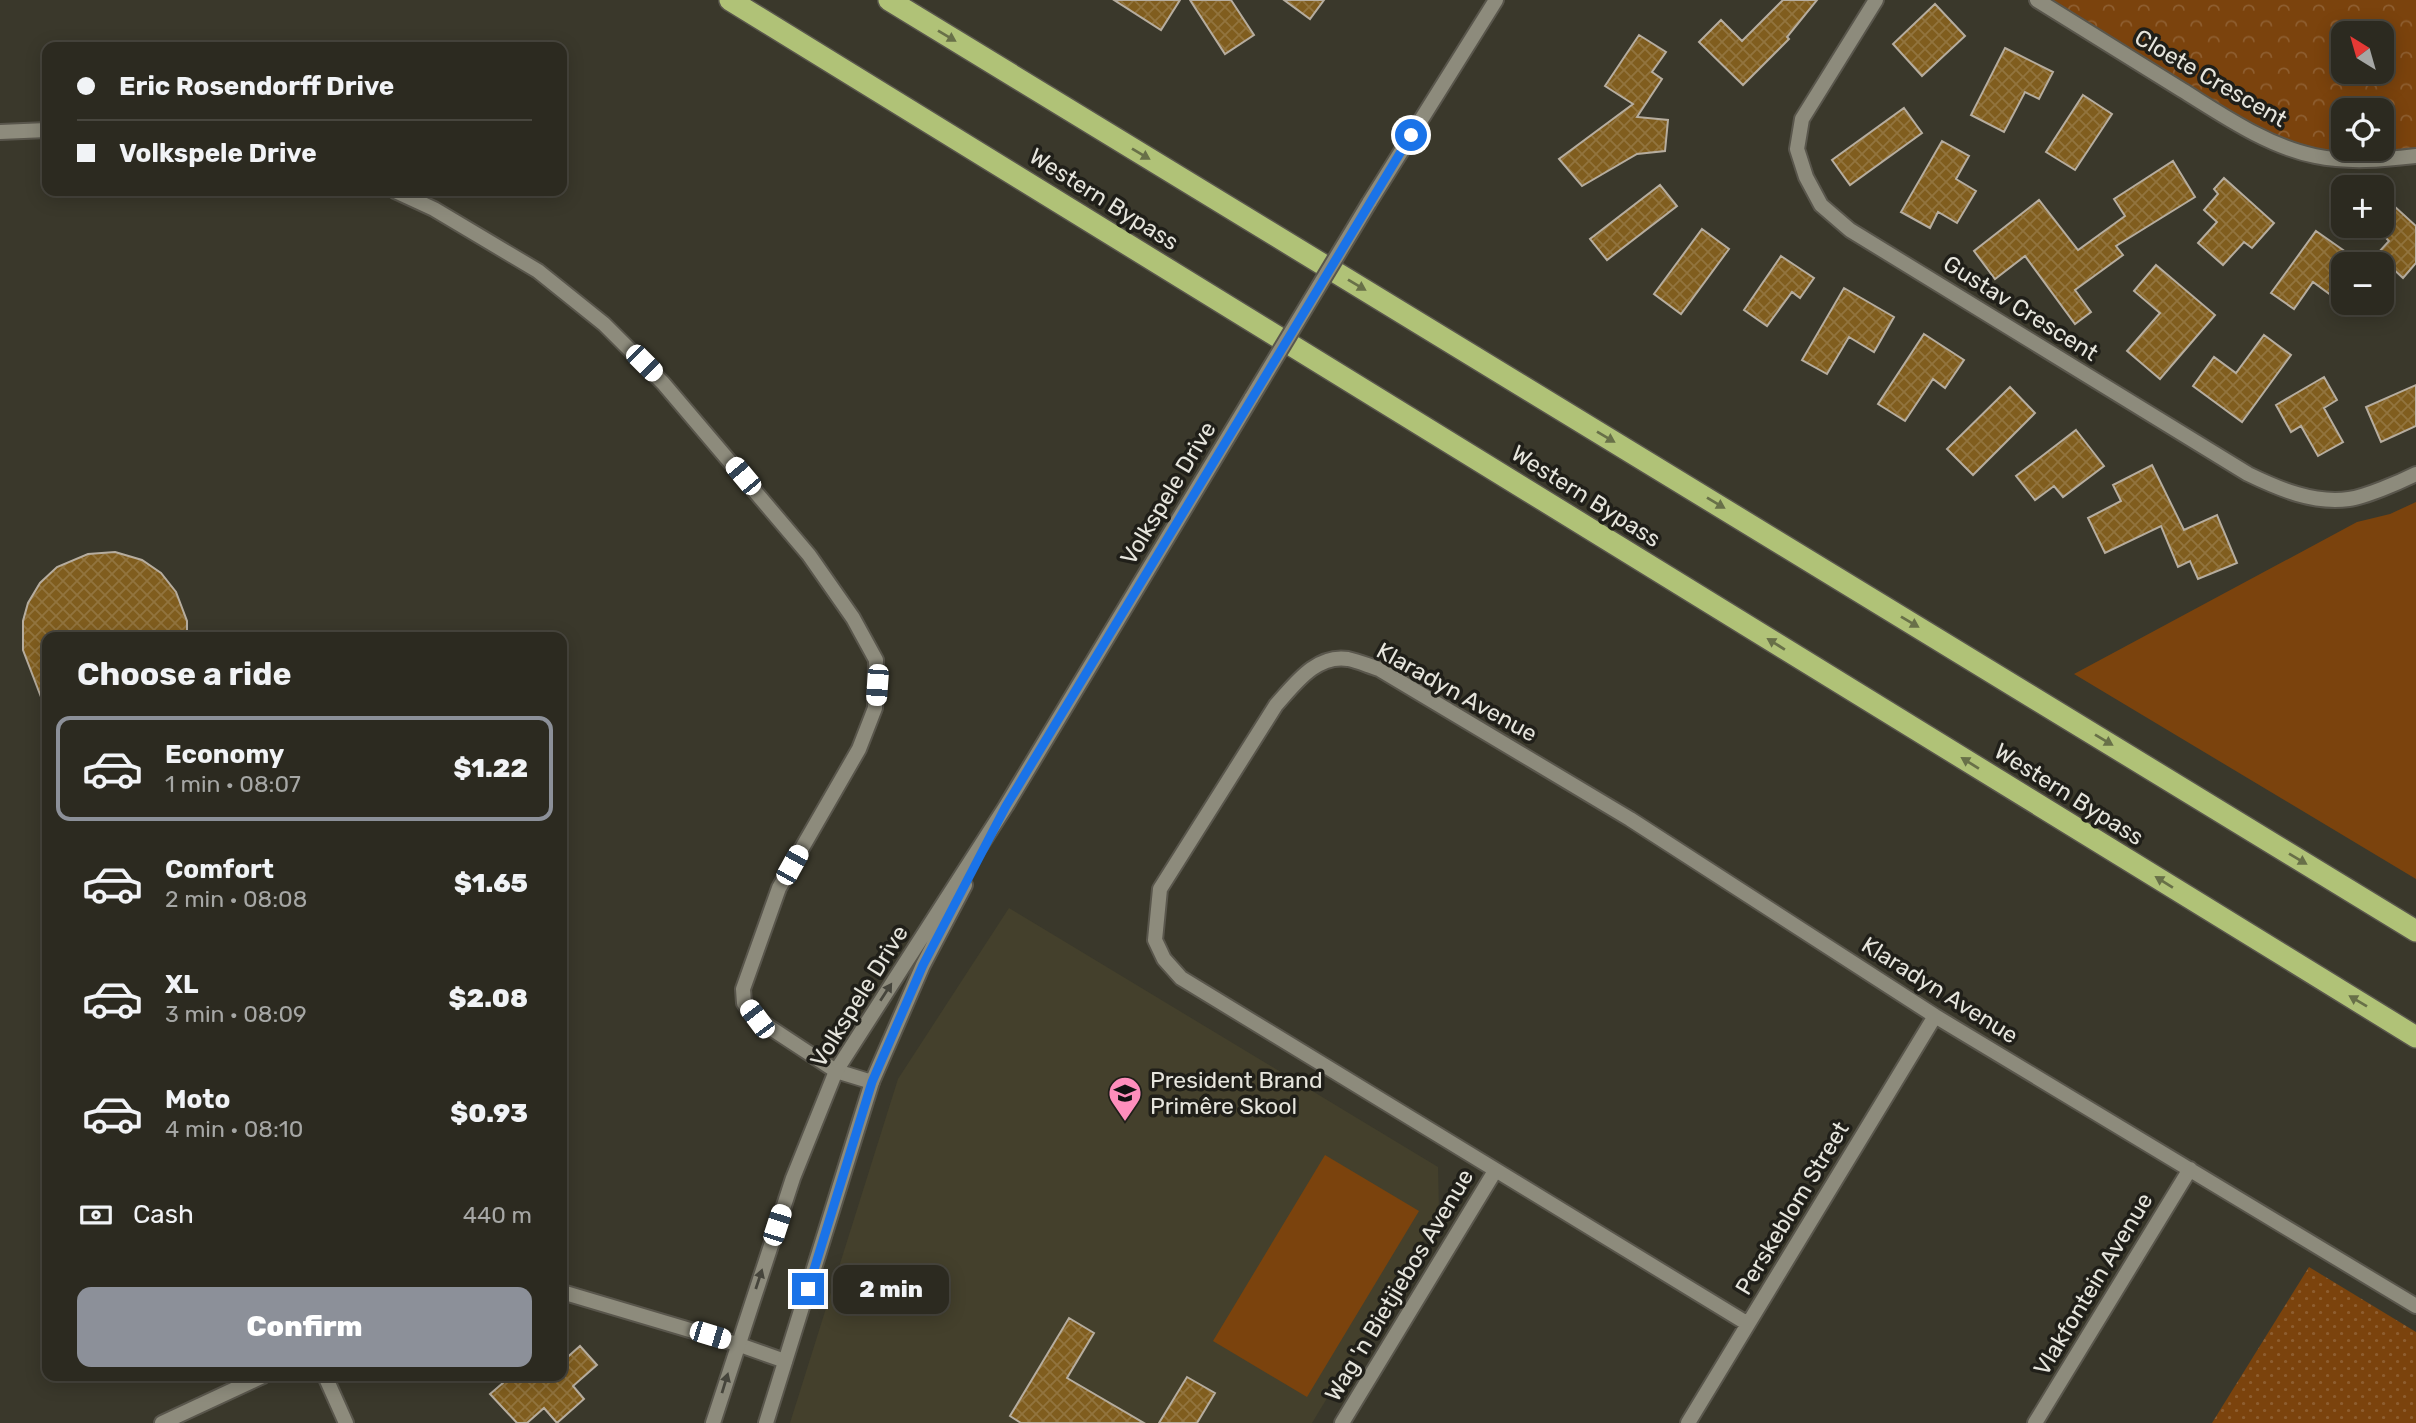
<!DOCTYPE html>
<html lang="en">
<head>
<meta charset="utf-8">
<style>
  :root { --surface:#2c2a20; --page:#38362d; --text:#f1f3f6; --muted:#a6a7a5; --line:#48463e; --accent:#8c9099 }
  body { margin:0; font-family:Rubik,sans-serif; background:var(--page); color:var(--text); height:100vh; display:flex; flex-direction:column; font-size:26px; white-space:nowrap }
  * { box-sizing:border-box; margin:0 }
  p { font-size:23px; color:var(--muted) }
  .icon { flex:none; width:38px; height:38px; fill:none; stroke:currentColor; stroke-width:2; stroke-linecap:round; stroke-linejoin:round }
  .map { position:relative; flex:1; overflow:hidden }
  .panel { position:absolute; left:42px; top:632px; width:525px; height:749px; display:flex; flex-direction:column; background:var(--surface); border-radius:14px; box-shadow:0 4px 18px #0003,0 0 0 2px var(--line) }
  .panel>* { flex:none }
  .hud { position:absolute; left:42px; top:42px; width:525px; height:154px; border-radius:14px; box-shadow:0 4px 18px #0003,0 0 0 2px var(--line); display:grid; align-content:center; height:154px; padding:0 35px; background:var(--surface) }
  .needle { width:46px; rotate:323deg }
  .controls { position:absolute; left:2331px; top:21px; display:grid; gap:14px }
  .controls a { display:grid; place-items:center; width:63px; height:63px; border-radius:14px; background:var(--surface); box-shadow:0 4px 18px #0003,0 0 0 2px var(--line); font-size:35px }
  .end { position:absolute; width:32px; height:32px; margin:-16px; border:9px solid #1a73e8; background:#fff; box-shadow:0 0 0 4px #fff }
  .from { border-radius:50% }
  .bubble { position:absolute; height:49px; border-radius:14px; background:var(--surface); box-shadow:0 4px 18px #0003,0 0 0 2px var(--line); font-size:23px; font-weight:800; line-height:49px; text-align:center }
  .car { position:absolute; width:21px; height:42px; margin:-21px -10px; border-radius:9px; box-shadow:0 0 5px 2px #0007; background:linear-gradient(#fff 24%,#345 0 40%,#fff 0 76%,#345 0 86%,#fff 0) }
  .hud b { display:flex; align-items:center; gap:24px; height:66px; font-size:26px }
  .hud b+b { border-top:2px solid var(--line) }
  .hud i { width:18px; height:18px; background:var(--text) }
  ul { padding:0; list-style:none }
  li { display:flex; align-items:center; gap:21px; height:105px; margin:0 14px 10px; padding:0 21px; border:4px solid transparent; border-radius:14px }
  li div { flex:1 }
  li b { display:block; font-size:26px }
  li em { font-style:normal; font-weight:800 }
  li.on { border-color:var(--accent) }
  li>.icon { width:63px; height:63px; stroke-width:1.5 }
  h2 { padding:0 35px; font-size:32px; line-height:84px }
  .pay { display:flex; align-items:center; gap:18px; height:77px; padding:0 35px; font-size:26px }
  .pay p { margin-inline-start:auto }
  .action { display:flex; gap:14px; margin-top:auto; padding:14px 35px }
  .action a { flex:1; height:80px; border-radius:14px; background:var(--accent); color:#fff; font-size:28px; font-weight:800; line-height:80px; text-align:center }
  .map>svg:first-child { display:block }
</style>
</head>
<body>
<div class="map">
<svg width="2416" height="1423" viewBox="0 0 2416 1423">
  <defs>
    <pattern id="grass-dots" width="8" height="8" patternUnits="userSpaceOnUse" patternTransform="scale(1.75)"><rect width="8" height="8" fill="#7b430d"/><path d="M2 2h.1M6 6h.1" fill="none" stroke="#8e5e30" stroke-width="1.8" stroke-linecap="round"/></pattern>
    <pattern id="park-crowns" width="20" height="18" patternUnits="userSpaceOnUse" patternTransform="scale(1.75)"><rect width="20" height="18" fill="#7b430d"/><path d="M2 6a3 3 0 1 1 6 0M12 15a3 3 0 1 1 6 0" fill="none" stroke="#8e5e30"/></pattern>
    <pattern id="building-cross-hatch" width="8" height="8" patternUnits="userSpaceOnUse" patternTransform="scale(1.75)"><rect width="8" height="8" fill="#805d1e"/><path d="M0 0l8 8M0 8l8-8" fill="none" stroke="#92743e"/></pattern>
  </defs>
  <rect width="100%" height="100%" fill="#3a382b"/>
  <!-- built -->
  <path fill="#44402c" d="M1009 908 1438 1167 1439 1213 1312 1423H790L898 1079Z"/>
  <!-- grass -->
  <path fill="url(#grass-dots)" d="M2309 1267 2416 1332V1423H2212Z"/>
  <!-- park -->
  <path fill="url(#park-crowns)" fill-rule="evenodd" d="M2043 0H2416V152L2327 156 2265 133ZM2343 33H2382V72H2343ZM2343 110H2382V149H2343Z"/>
  <!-- pitch -->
  <path fill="#7b430d" d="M2416 502V879L2074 674 2357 522 2390 514Z
    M1325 1155 1419 1211 1307 1397 1213 1341Z"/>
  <!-- building -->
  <path fill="url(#building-cross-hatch)" stroke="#b6ad9f" stroke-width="2" d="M1114 0H1180L1161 30Z
    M1190 0H1231L1254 35 1225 54Z
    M1284 0H1324L1310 19Z
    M1783 0H1817L1787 37 1789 39 1743 85 1699 42 1721 20 1742 41Z
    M1935 4 1965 36 1922 76 1893 44Z
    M1639 35 1666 52 1652 72 1662 79 1637 117 1668 120 1665 151 1637 154 1582 186 1559 159 1633 104 1605 86Z
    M2005 48 2053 72 2039 99 2025 92 2004 132 1971 115Z
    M2083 95 2112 114 2075 170 2046 152Z
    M1904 108 1922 133 1850 185 1832 160Z
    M1942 141 1969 156 1956 179 1976 191 1957 223 1938 212 1930 228 1901 212Z
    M2173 161 2195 197 2116 246 2123 255 2075 290 2091 312 2075 324 2025 256 1995 279 1974 251 2039 200 2078 250 2125 216 2114 199Z
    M2224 178 2274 223 2252 248 2244 242 2223 265 2198 243 2217 222 2204 210 2218 194 2214 189Z
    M1660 185 1677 206 1607 260 1590 239Z
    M2382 195 2416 226V263L2403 278 2388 264H2368L2389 241 2382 234Z
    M1702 229 1729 249 1681 314 1654 294Z
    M2316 231 2363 264H2343V304L2313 282 2294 309 2271 293Z
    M1781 256 1814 278 1800 298 1792 292 1767 326 1744 310Z
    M2156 265 2215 315 2160 379 2127 351 2160 313 2134 291Z
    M1844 288 1894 317 1874 352 1849 337 1827 374 1802 360Z
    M1924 334 1964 360 1945 388 1933 379 1905 421 1878 404Z
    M2264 335 2291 355 2242 422 2193 386 2214 357 2236 373Z
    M2324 377 2337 400 2324 408 2343 442 2318 456 2301 426 2291 432 2276 405Z
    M2416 385V426L2381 442 2366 407Z
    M2010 387 2035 413 1973 475 1947 449Z
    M2076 430 2104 466 2063 497 2054 486 2035 500 2016 476Z
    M2152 465 2184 530 2217 515 2237 563 2198 579 2190 561 2178 567 2161 526 2105 553 2088 518 2121 501 2113 485Z
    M115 552 142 560 161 573 176 592 187 621V637H47L46 710 23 650V621L28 603 40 583 57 567 88 554Z
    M1069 1318 1094 1333 1067 1378 1144 1423H1021L1010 1416Z
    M580 1346 597 1365 573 1386 584 1399 557 1423 544 1408 527 1423H517L490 1394 511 1376H562V1362Z
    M1187 1377 1215 1393 1197 1423H1159Z"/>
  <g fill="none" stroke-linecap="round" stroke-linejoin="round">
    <defs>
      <path id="minor" d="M1876 0 1802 119 1797 149 1806 177 1821 205 1850 230 2248 474C2279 489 2314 504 2349 499 2365 497 2400 482 2416 474
        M2037 0C2086 30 2134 60 2182 90 2224 116 2267 146 2315 156 2349 163 2382 160 2416 156
        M0 132 47 130
        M395 191 434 209 538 271 604 324 663 383 809 555 853 618 876 660 875 708 859 749 779 888 743 989 744 1003 757 1019 836 1071 872 1082
        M562 1292 737 1344 785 1361
        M1748 1324 1181 978 1164 959 1155 940 1160 889 1276 705C1295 684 1316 654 1348 659 1358 661 1369 666 1379 669L1630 819 1935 1016 2416 1306
        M325 1376 346 1423
        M162 1423 263 1376
        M1342 1423 1495 1171
        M1688 1423 1935 1016
        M2035 1423 2190 1169"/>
      <path id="tertiary" d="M1369 203 1496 0
        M713 1423 793 1178 836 1071 1006 806 1252 397
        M766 1423 872 1082 923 965 965 885"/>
      <path id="motorway" d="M730 0 2416 1037
        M889 0 2416 931"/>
    </defs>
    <!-- minor casing -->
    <use href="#minor" stroke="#59564c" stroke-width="18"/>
    <!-- tertiary casing -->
    <use href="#tertiary" stroke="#59564c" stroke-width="18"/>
    <!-- motorway casing -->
    <use href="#motorway" stroke="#59564c" stroke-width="24"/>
    <!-- minor -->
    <use href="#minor" stroke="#8d8b7c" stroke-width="14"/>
    <!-- tertiary -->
    <use href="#tertiary" stroke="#8d8b7c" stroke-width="14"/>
    <!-- motorway -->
    <use href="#motorway" stroke="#b0c277" stroke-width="21"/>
    <defs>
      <path id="tertiary-bridge" d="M1252 397 1369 203"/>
    </defs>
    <!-- tertiary-bridge casing -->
    <use href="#tertiary-bridge" stroke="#59564c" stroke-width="18" stroke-linecap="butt"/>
    <!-- tertiary-bridge -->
    <use href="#tertiary-bridge" stroke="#8d8b7c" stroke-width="14"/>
  </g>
  <!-- one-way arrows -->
  <defs><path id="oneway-solid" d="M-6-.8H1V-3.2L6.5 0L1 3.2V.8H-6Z" transform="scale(1.75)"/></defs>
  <g fill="#687048">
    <use href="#oneway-solid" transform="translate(947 36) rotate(31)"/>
    <use href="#oneway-solid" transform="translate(1141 154) rotate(31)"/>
    <use href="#oneway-solid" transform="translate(1357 285) rotate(31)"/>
    <use href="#oneway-solid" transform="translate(1606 437) rotate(31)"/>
    <use href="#oneway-solid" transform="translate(1716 503) rotate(31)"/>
    <use href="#oneway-solid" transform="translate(1910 622) rotate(31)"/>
    <use href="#oneway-solid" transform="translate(1776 644) rotate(-148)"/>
    <use href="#oneway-solid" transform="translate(2104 740) rotate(31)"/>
    <use href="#oneway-solid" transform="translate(1970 763) rotate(-148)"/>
    <use href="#oneway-solid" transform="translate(2298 859) rotate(31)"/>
    <use href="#oneway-solid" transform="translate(2164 882) rotate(-148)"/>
    <use href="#oneway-solid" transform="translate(2358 1001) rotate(-149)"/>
  </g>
  <g fill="#46453c">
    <use href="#oneway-solid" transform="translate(886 992) rotate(-57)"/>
    <use href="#oneway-solid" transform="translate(759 1279) rotate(-72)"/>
    <use href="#oneway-solid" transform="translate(725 1383) rotate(-73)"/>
  </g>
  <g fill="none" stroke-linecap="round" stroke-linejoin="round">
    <!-- route -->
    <path stroke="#1a73e8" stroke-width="9" d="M808 1289 872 1082 923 965 1006 806 1411 135"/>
  </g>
  <!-- icons -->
  <defs>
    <symbol id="school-pin" viewBox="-11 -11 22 30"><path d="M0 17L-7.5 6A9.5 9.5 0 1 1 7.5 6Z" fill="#fe8ebc" stroke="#201f19"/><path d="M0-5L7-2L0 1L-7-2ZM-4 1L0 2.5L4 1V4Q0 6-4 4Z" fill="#111"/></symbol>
  </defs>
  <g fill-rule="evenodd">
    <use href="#school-pin" x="1106" y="1074" width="38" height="52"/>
  </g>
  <g text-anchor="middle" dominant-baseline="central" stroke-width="7" stroke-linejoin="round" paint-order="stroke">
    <!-- street labels -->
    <g font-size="23" fill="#e6e5dd" stroke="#201f19">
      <text transform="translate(2211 78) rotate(30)">Cloete Crescent</text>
      <text transform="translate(1104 199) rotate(32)">Western Bypass</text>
      <text transform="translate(2021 308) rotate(32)">Gustav Crescent</text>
      <text transform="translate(1168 493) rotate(-59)">Volkspele Drive</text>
      <text transform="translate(1586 496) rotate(32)">Western Bypass</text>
      <text transform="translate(1457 692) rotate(29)">Klaradyn Avenue</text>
      <text transform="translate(2069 794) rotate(32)">Western Bypass</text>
      <text transform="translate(1940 990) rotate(32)">Klaradyn Avenue</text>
      <text transform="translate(859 996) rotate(-58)">Volkspele Drive</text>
      <text transform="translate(1792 1208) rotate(-59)">Perskeblom Street</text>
      <text transform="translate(2093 1284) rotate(-59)">Vlakfontein Avenue</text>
      <text transform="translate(1399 1285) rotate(-59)">Wag 'n Bietjiebos Avenue</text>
    </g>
    <!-- poi labels -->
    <g font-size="23" fill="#e6e5dd" stroke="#201f19" text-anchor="start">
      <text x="1150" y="1080">President Brand<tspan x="1150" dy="26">Primêre Skool</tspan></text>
    </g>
  </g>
</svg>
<div class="controls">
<a><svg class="needle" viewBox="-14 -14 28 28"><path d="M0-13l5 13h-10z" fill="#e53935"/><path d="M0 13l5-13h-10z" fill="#a6a7a5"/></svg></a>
<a><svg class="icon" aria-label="locate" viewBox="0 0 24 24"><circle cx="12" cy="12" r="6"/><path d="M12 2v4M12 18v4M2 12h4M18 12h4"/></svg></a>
<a>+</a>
<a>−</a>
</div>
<i class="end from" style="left:1411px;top:135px"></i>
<i class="end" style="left:808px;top:1289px"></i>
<div class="bubble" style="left:833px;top:1265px;width:116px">2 min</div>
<i class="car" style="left:644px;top:363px;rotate:135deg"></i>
<i class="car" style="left:743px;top:476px;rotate:320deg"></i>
<i class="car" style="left:877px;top:685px;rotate:184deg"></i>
<i class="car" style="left:792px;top:865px;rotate:29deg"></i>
<i class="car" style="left:757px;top:1019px;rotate:323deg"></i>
<i class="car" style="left:777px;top:1225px;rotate:18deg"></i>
<i class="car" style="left:710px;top:1335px;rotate:107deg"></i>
<div class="hud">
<b><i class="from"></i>Eric Rosendorff Drive</b>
<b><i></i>Volkspele Drive</b>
</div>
<section class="panel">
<h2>Choose a ride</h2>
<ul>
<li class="on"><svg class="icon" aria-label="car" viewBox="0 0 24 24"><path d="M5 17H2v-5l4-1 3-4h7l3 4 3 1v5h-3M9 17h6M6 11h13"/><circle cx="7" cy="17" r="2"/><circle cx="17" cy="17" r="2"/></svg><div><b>Economy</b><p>1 min · 08:07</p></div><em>$1.22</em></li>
<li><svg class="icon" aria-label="car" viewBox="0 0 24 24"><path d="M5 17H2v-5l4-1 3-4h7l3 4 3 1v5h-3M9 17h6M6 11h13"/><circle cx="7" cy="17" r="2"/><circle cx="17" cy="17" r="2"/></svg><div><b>Comfort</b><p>2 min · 08:08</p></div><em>$1.65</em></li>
<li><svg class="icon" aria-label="car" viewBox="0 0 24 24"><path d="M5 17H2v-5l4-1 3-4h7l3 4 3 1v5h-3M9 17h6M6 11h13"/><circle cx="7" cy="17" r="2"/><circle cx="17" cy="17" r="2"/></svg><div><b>XL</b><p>3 min · 08:09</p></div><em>$2.08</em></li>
<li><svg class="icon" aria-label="car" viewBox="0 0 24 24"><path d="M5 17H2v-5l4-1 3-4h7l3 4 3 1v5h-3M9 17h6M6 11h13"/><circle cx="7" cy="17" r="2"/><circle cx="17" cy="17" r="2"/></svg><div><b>Moto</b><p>4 min · 08:10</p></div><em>$0.93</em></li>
</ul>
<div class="pay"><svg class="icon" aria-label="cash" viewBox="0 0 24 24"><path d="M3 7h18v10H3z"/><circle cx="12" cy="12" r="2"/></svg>Cash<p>440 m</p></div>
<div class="action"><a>Confirm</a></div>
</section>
</div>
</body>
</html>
